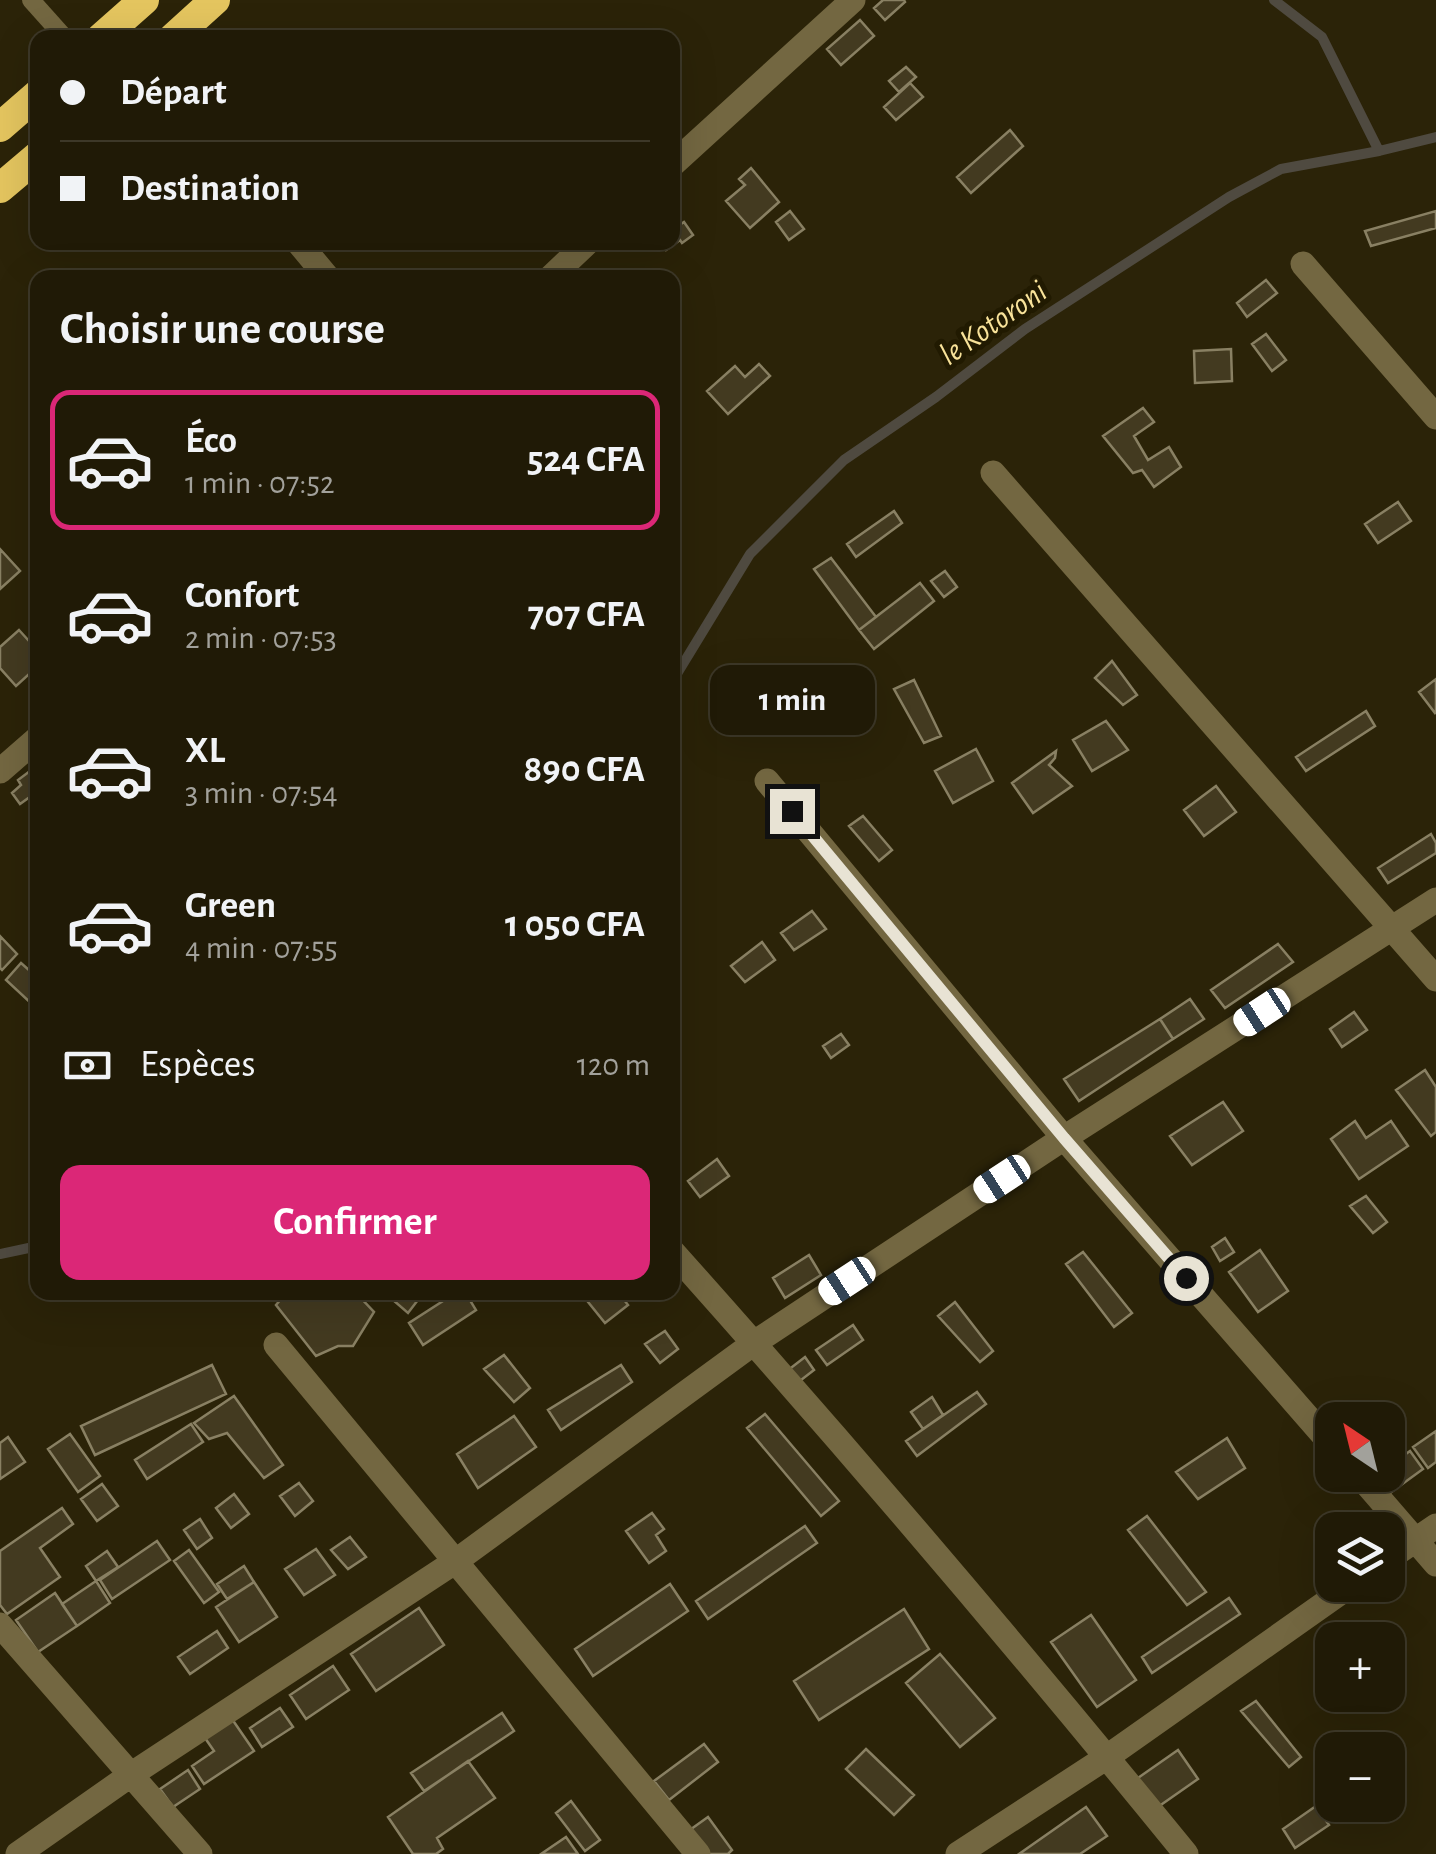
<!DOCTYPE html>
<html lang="fr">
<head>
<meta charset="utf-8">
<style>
  :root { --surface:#201a06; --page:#282310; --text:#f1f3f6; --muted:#a2a19b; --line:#3d3828; --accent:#db2777 }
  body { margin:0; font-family:"Alegreya Sans",sans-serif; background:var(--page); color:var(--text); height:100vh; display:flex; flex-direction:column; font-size:38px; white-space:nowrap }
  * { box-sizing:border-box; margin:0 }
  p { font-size:32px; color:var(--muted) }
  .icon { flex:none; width:55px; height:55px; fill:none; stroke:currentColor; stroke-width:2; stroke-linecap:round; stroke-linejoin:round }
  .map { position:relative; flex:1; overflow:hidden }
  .details { position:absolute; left:30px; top:270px; width:650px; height:1030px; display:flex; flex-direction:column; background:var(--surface); border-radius:20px; box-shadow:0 10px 40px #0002,0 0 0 2px var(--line) }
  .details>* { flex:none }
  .hud { position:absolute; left:30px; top:30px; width:650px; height:220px; border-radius:20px; box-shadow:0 10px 40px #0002,0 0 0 2px var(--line); display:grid; align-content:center; height:220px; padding:0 30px; background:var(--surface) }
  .needle { width:65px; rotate:325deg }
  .controls { position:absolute; left:1315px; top:1402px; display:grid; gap:20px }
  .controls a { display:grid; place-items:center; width:90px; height:90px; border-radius:20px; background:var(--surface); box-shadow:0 10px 40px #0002,0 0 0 2px var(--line); font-size:50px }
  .end { position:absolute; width:45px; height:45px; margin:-22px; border:12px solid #e8e3d4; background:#111; box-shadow:0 0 0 5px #111 }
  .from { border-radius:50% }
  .bubble { position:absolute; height:70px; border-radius:20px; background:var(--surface); box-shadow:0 10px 40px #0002,0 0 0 2px var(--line); font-size:32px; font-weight:700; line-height:70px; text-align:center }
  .car { position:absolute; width:30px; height:60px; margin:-30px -15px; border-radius:12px; box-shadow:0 0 8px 2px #0007; background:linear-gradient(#fff 24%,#345 0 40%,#fff 0 76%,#345 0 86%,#fff 0) }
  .hud b { display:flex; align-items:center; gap:35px; height:95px; font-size:38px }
  .hud b+b { border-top:2px solid var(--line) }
  .hud i { width:25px; height:25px; background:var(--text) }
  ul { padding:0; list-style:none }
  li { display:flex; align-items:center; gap:30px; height:140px; margin:0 20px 15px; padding:0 10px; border:5px solid transparent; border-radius:20px }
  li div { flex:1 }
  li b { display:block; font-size:38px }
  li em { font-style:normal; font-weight:700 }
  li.on { border-color:var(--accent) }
  li>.icon { width:90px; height:90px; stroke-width:1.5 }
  h2 { padding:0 30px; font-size:45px; line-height:120px }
  .pay { display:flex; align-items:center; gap:25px; height:110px; padding:0 30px; font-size:38px }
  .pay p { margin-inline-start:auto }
  .primary-button { display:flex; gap:20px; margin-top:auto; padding:20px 30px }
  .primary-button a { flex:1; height:115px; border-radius:20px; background:var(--accent); color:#fff; font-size:40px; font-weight:700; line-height:115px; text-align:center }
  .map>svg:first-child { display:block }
</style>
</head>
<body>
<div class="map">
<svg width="1436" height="1854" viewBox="0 0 1436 1854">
  <rect width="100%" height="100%" fill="#2b2308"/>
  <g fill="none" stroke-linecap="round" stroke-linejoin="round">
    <!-- stream -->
    <path stroke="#4f4a40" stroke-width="10" d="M1274 0 1322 37 1379 151
      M672 682 750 554 844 460 936 397 1025 329 1229 197 1281 169 1379 151 1436 137
      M0 1254 38 1246"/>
  </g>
  <!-- building -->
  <path fill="#433a20" stroke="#898063" stroke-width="2.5" d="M883 0H904L905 2 885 20 874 8Z
    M860 20 874 36 841 65 827 49Z
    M906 67 916 77 899 92 889 81Z
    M910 83 923 97 896 120 884 107Z
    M1010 130 1023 146 971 193 957 177Z
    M751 168 779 202 750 228 726 201 745 185 739 179Z
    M790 211 804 229 789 240 776 222Z
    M1436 211V228L1371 246 1365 231Z
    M684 222 693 235 682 243 680 240 666 250 660 242H672V230Z
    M1266 280 1277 293 1247 317 1237 303Z
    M1266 334 1286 360 1272 371 1252 344Z
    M1231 349 1232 381 1195 383 1194 351Z
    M759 364 770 376 728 414 707 391 735 366 745 377Z
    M1143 408 1154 422 1134 436 1148 460 1169 447 1181 467 1154 487 1142 470 1133 473 1103 436Z
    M1398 502 1411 521 1378 543 1365 524Z
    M894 511 902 523 856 557 847 544Z
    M0 549 20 571 0 589Z
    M831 558 876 617 859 630 814 569Z
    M945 571 957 587 944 597 931 581Z
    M920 583 934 601 874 649 859 630Z
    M19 630 38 651V666L16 686 0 668V647Z
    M1112 661 1137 695 1123 705 1095 678Z
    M1436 679V712L1435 713 1419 692Z
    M914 680 941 736 924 743 894 689Z
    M1366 711 1375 726 1306 771 1296 757Z
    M1106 721 1128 750 1092 771 1073 740Z
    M976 749 993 781 953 803 935 771Z
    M1056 751 1055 758 1049 765 1072 786 1033 813 1012 783Z
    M38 765V791L20 804 12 793 21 785 18 780Z
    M1216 786 1236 812 1204 836 1184 810Z
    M863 816 892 850 879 861 849 826Z
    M1431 834 1436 843V853L1388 883 1378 868Z
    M812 911 826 929 794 950 781 933Z
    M0 936 17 954 2 970 0 968Z
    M762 942 775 960 745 982 731 966Z
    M1278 944 1293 962 1225 1008 1211 990Z
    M21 963 38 978V1002L34 1006 6 980Z
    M1190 999 1204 1019 1173 1039 1160 1019Z
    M1354 1012 1367 1030 1342 1047 1330 1029Z
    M1160 1019 1173 1039 1079 1101 1064 1079Z
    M841 1034 849 1045 831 1058 823 1046Z
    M1425 1070 1436 1087V1132L1431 1136 1396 1090Z
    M1223 1102 1243 1131 1192 1165 1170 1136Z
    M1355 1121 1366 1138 1391 1121 1408 1146 1359 1179 1331 1139Z
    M717 1159 729 1176 700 1197 688 1181Z
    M1366 1196 1387 1222 1373 1233 1350 1206Z
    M1225 1238 1234 1252 1220 1261 1212 1247Z
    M1260 1250 1288 1291 1258 1312 1229 1272Z
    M1083 1252 1132 1313 1114 1327 1066 1264Z
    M809 1255 821 1275 785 1298 773 1278Z
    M287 1292H355L374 1312 353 1346H338L316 1356 276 1305Z
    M398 1292H424L408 1313 393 1300Z
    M457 1292H465L476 1310 423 1345 409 1323Z
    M580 1292H618L628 1305 605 1323Z
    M955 1302 993 1351 980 1362 938 1316Z
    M853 1325 863 1340 827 1365 816 1350Z
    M665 1331 678 1349 660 1363 645 1344Z
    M504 1355 530 1388 514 1402 484 1369Z
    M805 1357 814 1370 792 1387 783 1374Z
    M212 1365 226 1394 95 1455 81 1426Z
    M621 1365 632 1382 561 1430 548 1410Z
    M977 1392 986 1404 917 1456 906 1441Z
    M234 1396 283 1465 264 1478 227 1433 209 1439 194 1423Z
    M932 1397 943 1415 923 1429 911 1412Z
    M765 1414 839 1501 821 1516 747 1428Z
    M514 1416 536 1447 478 1488 457 1454Z
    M191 1424 203 1442 147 1479 135 1460Z
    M1436 1431V1462L1428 1468 1413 1447Z
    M70 1434 100 1476 78 1492 48 1449Z
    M8 1437 25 1462 0 1479V1443Z
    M1227 1438 1245 1468 1198 1499 1176 1472Z
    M1410 1451 1423 1469 1390 1493 1377 1475H1388V1467Z
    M299 1483 313 1501 295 1516 280 1496Z
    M102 1484 118 1506 97 1521 81 1499Z
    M234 1494 249 1514 231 1528 216 1508Z
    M62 1508 73 1524 40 1548 60 1577 7 1614 0 1605V1551Z
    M652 1513 664 1529 656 1535 666 1551 649 1563 626 1531Z
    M1147 1516 1206 1592 1187 1605 1128 1530Z
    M200 1519 212 1538 197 1549 184 1530Z
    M805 1526 817 1543 708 1619 696 1601Z
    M350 1537 366 1557 348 1569 331 1550Z
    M157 1541 170 1560 112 1599 100 1580Z
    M316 1549 335 1575 304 1595 285 1569Z
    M189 1550 219 1592 204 1603 174 1561Z
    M107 1551 118 1567 96 1581 86 1566Z
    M244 1566 254 1582 227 1599 217 1584Z
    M96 1581 110 1603 77 1626 62 1604Z
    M254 1582 277 1617 239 1642 216 1607Z
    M670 1584 688 1611 593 1676 575 1649Z
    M55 1593 77 1626 38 1652 16 1620Z
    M1229 1598 1240 1614 1152 1673 1142 1657Z
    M419 1608 444 1645 376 1691 351 1654Z
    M904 1609 929 1649 819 1720 794 1681Z
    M1091 1615 1136 1680 1097 1707 1051 1642Z
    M217 1631 228 1648 190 1674 178 1657Z
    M940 1654 995 1718 960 1747 906 1683Z
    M333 1666 349 1690 306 1719 290 1695Z
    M1256 1701 1301 1757 1289 1767 1241 1711Z
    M280 1708 293 1727 262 1747 250 1728Z
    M502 1713 514 1731 424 1791 411 1773Z
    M232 1719 254 1751 204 1784 192 1766 214 1751 205 1738Z
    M704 1744 718 1762 669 1800 654 1781Z
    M866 1749 914 1795 894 1815 846 1769Z
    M1178 1750 1198 1779 1155 1809 1135 1780Z
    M468 1761 495 1798 437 1838 443 1849 436 1854H413L388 1817Z
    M188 1770 200 1789 173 1807 160 1789Z
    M571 1801 600 1840 585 1851 556 1813Z
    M1316 1806 1329 1825 1295 1848 1283 1829Z
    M1086 1807 1107 1836 1080 1854H1019Z
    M708 1817 732 1850 728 1854H704L687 1832Z
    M566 1837 578 1854H541Z"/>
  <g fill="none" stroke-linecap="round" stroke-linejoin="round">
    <!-- lane -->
    <path stroke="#736741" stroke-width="18" d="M31 0 65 38"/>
    <!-- street -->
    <path stroke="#736741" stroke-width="25" d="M672 165 853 0
      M298 242 328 278
      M1303 264 1436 417
      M550 278 588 242
      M993 473 1436 979
      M0 771 38 738
      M767 781 1064 1138 1332 1445
      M672 1251C847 1447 1020 1650 1186 1854
      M276 1345 698 1854
      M1359 1475 1436 1564
      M1388 1559 1436 1526
      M0 1625 200 1854
      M18 1854 132 1774 456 1561 754 1343 1064 1138 1436 900
      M958 1854 1107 1757 1351 1585"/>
    <!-- highway -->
    <path stroke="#e4c55f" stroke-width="30" d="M101 38 144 0
      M173 38 215 0
      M0 127 38 94
      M0 188 38 156"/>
  </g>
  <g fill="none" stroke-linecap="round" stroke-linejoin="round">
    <!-- route -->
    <path stroke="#e8e3d4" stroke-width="12" d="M792 811 1064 1138 1186 1278"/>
  </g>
  <g text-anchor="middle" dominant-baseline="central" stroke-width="10" stroke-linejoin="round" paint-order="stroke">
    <!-- water labels -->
    <g font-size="32" font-style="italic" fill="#f9e39a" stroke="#211a01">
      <text transform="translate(993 323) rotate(-35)">le Kotoroni</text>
    </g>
  </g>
</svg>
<div class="controls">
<a><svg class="needle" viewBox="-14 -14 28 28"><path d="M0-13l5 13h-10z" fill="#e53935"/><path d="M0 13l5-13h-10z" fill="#a2a19b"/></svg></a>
<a><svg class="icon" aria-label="layers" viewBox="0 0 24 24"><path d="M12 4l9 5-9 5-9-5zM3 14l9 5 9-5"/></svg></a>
<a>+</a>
<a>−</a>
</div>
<i class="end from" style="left:1186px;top:1278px"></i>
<i class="end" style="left:792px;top:811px"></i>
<div class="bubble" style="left:710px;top:665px;width:165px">1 min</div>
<i class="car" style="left:1262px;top:1012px;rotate:237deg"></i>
<i class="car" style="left:1002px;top:1179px;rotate:237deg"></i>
<i class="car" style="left:847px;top:1281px;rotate:237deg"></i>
<div class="hud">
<b><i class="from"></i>Départ</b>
<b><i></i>Destination</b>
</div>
<section class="details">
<h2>Choisir une course</h2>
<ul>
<li class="on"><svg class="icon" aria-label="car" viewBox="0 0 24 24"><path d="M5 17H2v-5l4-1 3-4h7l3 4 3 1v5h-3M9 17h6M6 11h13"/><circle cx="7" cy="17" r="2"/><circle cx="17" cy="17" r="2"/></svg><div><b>Éco</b><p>1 min · 07:52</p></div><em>524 CFA</em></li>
<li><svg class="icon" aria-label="car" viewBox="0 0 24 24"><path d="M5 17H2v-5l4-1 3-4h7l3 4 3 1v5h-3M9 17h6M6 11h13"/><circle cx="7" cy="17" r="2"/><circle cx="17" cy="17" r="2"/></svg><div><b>Confort</b><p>2 min · 07:53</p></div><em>707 CFA</em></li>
<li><svg class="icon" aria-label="car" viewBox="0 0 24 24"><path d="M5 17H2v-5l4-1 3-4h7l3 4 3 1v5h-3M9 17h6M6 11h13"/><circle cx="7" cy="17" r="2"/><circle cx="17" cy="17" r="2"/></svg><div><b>XL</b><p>3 min · 07:54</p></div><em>890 CFA</em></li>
<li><svg class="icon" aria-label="car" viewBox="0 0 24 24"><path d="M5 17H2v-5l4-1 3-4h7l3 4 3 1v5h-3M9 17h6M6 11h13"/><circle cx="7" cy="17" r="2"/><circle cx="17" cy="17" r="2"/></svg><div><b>Green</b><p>4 min · 07:55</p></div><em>1 050 CFA</em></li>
</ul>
<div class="pay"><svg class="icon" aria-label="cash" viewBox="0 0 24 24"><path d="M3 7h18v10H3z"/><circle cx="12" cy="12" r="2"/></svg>Espèces<p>120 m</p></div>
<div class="primary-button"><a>Confirmer</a></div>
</section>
</div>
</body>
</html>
